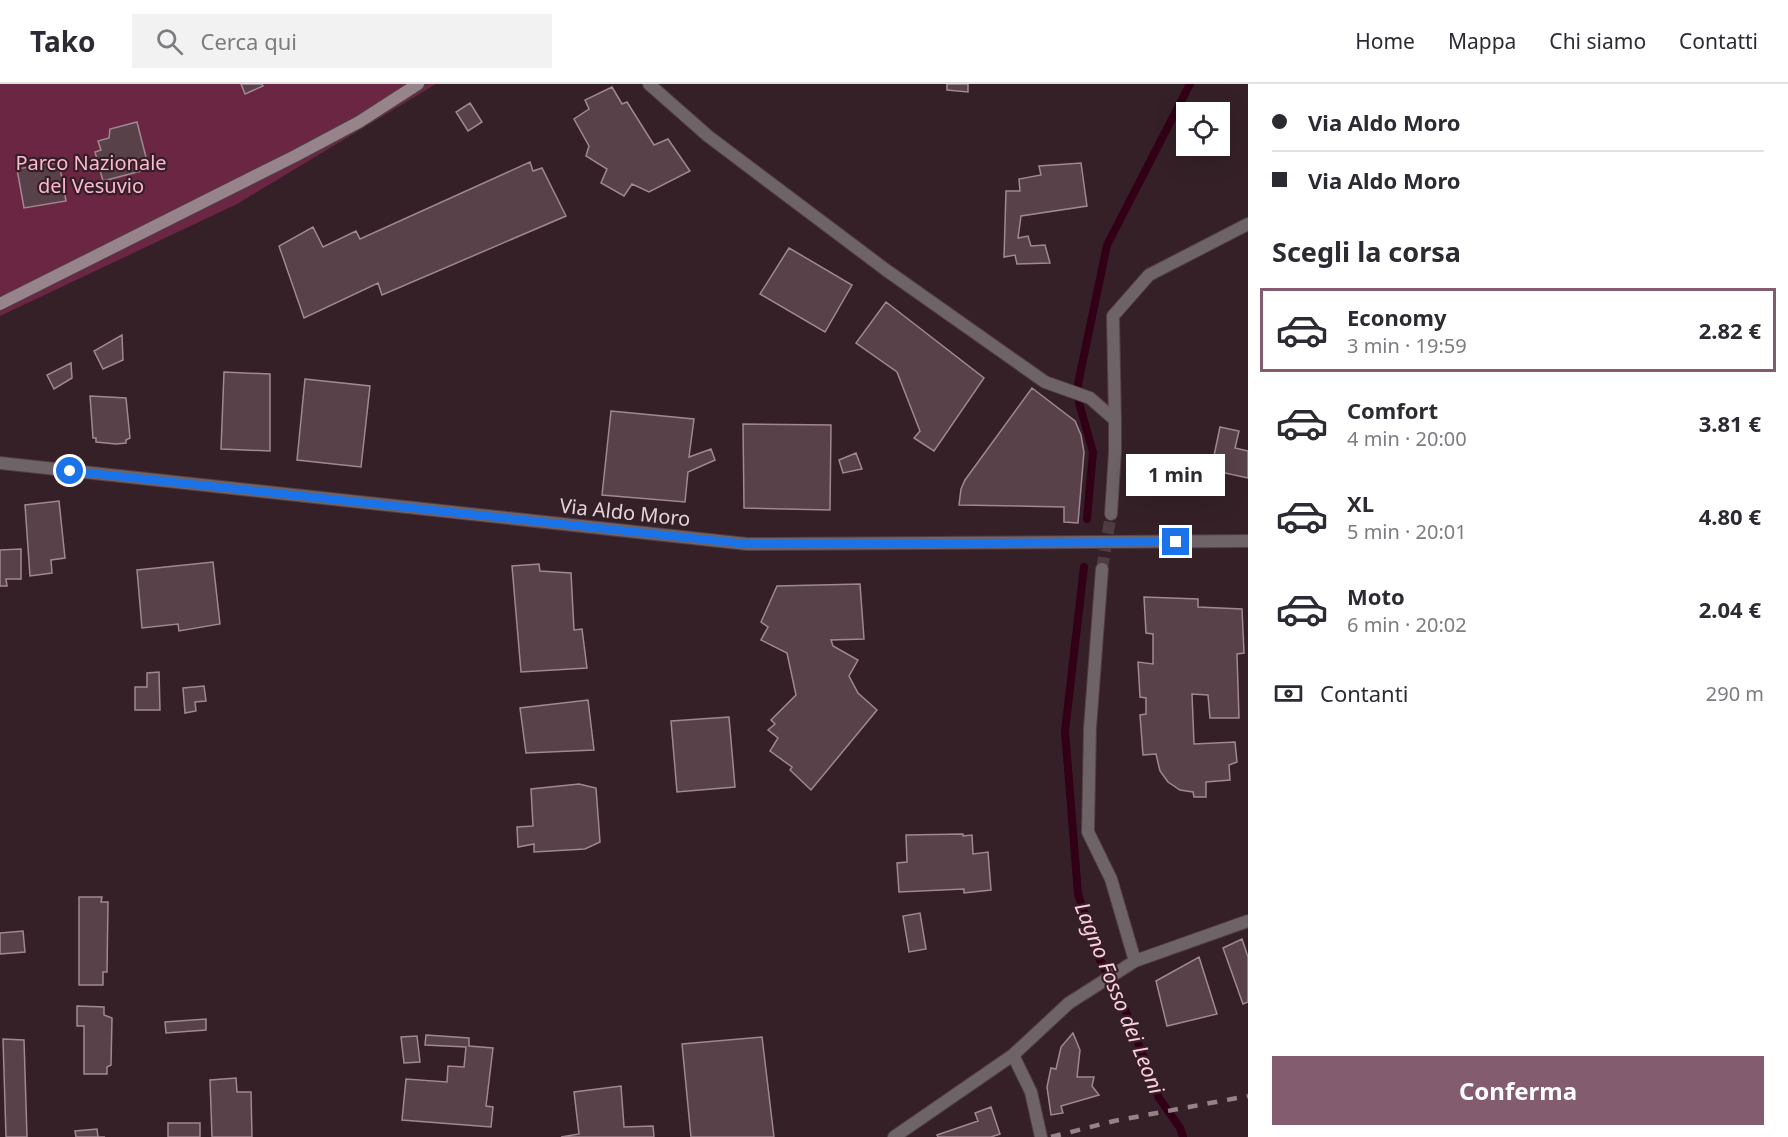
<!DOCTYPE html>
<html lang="it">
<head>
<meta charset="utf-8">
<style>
  :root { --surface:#fff; --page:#f2f2f3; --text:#2b2b33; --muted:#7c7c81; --line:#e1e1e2; --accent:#835d6f }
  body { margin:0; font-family:"Noto Sans",sans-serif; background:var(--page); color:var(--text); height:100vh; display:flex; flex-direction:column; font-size:22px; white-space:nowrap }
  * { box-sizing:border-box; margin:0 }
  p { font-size:20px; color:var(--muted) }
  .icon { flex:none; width:33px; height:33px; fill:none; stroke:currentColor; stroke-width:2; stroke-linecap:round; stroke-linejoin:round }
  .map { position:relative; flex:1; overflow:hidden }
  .details { display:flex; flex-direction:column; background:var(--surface); width:540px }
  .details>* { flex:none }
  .top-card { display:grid; align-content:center; height:132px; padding:0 24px; background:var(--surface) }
  .tools { position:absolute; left:1176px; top:18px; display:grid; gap:12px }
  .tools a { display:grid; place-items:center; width:54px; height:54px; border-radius:0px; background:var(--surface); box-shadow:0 6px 24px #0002; font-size:30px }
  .end { position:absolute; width:27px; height:27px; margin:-14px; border:8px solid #1a73e8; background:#fff; box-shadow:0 0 0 3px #fff }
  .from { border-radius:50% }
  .bubble { position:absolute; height:42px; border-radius:0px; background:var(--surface); box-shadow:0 6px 24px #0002; font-size:20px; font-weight:700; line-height:42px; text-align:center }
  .top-card b { display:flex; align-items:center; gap:21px; height:57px; font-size:22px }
  .top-card b+b { border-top:2px solid var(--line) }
  .top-card i { width:15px; height:15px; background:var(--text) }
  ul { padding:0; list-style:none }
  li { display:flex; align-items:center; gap:18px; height:84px; margin:0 12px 9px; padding:0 12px; border:3px solid transparent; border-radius:0px }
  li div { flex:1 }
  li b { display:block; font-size:22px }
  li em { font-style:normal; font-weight:700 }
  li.on { border-color:var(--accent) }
  li>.icon { width:54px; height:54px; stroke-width:1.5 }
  h2 { padding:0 24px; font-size:27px; line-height:72px }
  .pay { display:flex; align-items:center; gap:15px; height:66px; padding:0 24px; font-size:22px }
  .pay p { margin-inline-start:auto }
  .button { display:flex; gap:12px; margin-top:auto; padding:12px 24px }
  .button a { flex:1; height:69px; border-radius:0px; background:var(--accent); color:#fff; font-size:24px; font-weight:700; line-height:69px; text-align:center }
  header { display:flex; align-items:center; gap:36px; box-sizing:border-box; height:84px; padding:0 30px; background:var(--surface); border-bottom:2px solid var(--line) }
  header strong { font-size:28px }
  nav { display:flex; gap:33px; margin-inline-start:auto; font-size:21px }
  .search { width:420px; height:54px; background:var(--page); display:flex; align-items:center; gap:15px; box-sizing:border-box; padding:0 21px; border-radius:0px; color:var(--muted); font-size:22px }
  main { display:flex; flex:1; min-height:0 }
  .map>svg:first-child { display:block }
</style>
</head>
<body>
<header>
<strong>Tako</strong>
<div class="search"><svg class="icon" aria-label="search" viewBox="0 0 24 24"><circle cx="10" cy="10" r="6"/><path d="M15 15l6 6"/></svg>Cerca qui</div>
<nav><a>Home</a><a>Mappa</a><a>Chi siamo</a><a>Contatti</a></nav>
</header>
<main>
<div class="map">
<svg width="1248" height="1053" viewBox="0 0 1248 1053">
  <rect width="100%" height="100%" fill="#352028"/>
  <!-- green -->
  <path fill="#6a2643" d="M0 0H436L237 120 0 232Z"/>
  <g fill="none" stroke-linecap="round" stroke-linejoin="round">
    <!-- stream -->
    <path stroke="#310016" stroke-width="8" d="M1087 435 1093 368 1079 319 1078 300 1107 161 1190 0
      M1084 483 1065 647 1078 810 1100 876 1125 925 1159 1014 1180 1044 1183 1053"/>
  </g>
  <!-- building -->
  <path fill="#584149" stroke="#a18890" stroke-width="1.5" d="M241 0H262L263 2 245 10Z
    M947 0H968V8L947 6Z
    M612 3 622 20 627 18 654 61 668 55 690 87 649 108 632 100 624 112 601 99 607 85 586 72 589 62 574 35 589 25 585 16Z
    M470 19 482 38 468 47 456 28Z
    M137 38 149 85 103 97 95 68 101 66 98 57 109 54 110 45Z
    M59 78 66 117 24 124 17 85Z
    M530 78 533 87 542 84 566 132 382 211 378 199 304 234 279 162 313 143 323 163 356 147 360 155Z
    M1081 79 1087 122 1021 132 1018 154 1028 152 1031 162 1045 161 1050 179 1017 180 1015 171 1004 173 1006 107H1020L1019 95 1041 91 1039 82Z
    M789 164 852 201 825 248 760 210Z
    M886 218 984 294 934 367 914 354 920 347 897 288 856 259Z
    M122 251 123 276 103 285 94 267Z
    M71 279 72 294 54 305 47 291Z
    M224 288 270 290V367L221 365Z
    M305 295 370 302 361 383 297 376Z
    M1032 304 1075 337 1081 351 1084 368 1078 439 1064 438V423L959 421 961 405 965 396Z
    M90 312 126 314 130 354 126 356V359L116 360 96 358V354H93Z
    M611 327 694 335 689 373 711 365 715 376 688 388 685 418 602 411Z
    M743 340 831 341 830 426 744 424Z
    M1220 343 1239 347 1235 364 1248 367V394L1211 386Z
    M856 369 862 385 843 389 839 376Z
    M59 417 65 474 51 476 52 489 30 492 25 421Z
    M21 465V495H6L7 502H0V466Z
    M213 478 220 540 179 547 178 540 142 544 137 486Z
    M539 480 540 487 571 489 574 546 582 545 587 584 521 588 512 482Z
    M860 500 864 555 831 556 833 562 858 576 849 592 858 609 877 626 811 706 790 686 792 683 770 667 778 654 768 646 775 640 771 636 796 611 787 569 761 556 768 543 761 538 777 502Z
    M1144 513 1198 515V523L1242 525 1244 569 1237 570 1239 634H1210L1208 611 1192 610 1194 660 1235 658 1237 678 1229 681 1230 696 1206 698V713H1194L1193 708 1180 706 1168 698 1160 687 1156 670 1143 671 1140 631 1146 630V614L1140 613 1138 578 1153 580V550L1146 549Z
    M159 588 160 626H135V603H147V589Z
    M204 602 206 617 195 618 196 627 185 629 183 604Z
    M588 616 594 666 526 669 520 624Z
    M729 633 735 703 677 708 671 637Z
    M579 700 596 704 600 758 585 765 534 768V760L518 763 517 743 533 742 531 705Z
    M963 750V752L972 751 973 770 988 768 991 806 964 809V805L899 808 897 779 907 778 906 751Z
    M79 813H102L101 818H108L107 888H103V901H79Z
    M920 829 926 865 909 868 903 832Z
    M23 847 25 868 0 870V849Z
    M1242 855 1248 873V918L1243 920 1223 864Z
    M1199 873 1217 930 1167 942 1156 897Z
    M77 922 104 923V931L112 934 111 981 107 983V990H84V942H77Z
    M206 935V946L166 949 165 938Z
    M1073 949 1080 966 1077 993H1094L1092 1002 1099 1011 1061 1022 1063 1029 1051 1031 1047 1003 1051 984 1056 985 1061 963Z
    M426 951 469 954V962L493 964 486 1022 493 1023 491 1043 402 1036 406 995 447 998 448 982 464 983 466 963 425 961Z
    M417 952 420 978 404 979 401 953Z
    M762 953 774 1053H691L682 960Z
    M3 955 24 956 27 1053H6Z
    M236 994 237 1008H251L252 1053H212L210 996Z
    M621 1002 624 1043 653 1042 654 1053H561L579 1050 574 1008Z
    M991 1023 1000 1050 991 1053H938L937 1051 978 1037 975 1029Z
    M168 1039H200V1053H168Z
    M97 1045 98 1053H105H76L75 1047Z"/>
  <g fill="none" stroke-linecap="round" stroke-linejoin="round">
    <!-- minor-tunnel -->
    <path stroke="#4f3b42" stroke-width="12" stroke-dasharray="12 6" stroke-linecap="butt" d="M1102 485 1111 430"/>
    <defs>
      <path id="minor" d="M649 0 708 52 886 186 1045 298 1090 314 1115 336V368L1111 430
        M1115 336 1113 232 1149 191 1248 140
        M0 379 747 460 1248 457
        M1102 485 1090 644 1088 748 1111 795 1135 877"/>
      <path id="tertiary" d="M1013 971 1031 1008 1041 1053
        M894 1053 1013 971 1069 919 1135 877 1248 837"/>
      <path id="secondary" d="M0 220 295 72 359 38 418 0"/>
    </defs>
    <!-- minor casing -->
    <use href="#minor" stroke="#513d44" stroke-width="14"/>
    <!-- tertiary casing -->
    <use href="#tertiary" stroke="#513d44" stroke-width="14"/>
    <!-- secondary casing -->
    <use href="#secondary" stroke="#513d44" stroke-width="14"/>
    <!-- minor -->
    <use href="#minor" stroke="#6e6366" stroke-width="12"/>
    <!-- tertiary -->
    <use href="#tertiary" stroke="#6e6366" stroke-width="12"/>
    <!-- secondary -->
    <use href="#secondary" stroke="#96848a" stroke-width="12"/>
    <!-- rail -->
    <path stroke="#948388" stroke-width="4.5" stroke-dasharray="10 10" stroke-linecap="butt" d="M1051 1053 1114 1037 1248 1012"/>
  </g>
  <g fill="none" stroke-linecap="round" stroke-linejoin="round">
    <!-- route -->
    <path stroke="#1a73e8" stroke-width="8" d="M70 387 747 460 1176 458"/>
  </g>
  <g text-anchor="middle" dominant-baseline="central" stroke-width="4.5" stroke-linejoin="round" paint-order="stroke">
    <!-- park labels -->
    <g font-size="20" fill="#feb9d0" stroke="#352028">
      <text x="91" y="78">Parco Nazionale<tspan x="91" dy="23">del Vesuvio</tspan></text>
    </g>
    <!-- street labels -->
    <g font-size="20" fill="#e2d4d8" stroke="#352028">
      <text transform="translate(625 428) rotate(6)">Via Aldo Moro</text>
    </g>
    <!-- water labels -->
    <g font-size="21" font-style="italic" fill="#ffcfdf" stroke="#352028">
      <text transform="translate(1120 914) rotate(68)">Lagno Fosso dei Leoni</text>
    </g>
  </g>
</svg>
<div class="tools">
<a><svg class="icon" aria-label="locate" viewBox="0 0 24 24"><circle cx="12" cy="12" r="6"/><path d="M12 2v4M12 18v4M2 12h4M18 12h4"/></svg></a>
</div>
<i class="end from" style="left:70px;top:387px"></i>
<i class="end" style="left:1176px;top:458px"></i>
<div class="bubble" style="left:1126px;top:370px;width:99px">1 min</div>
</div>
<section class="details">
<div class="top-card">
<b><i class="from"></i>Via Aldo Moro</b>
<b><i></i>Via Aldo Moro</b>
</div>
<h2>Scegli la corsa</h2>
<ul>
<li class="on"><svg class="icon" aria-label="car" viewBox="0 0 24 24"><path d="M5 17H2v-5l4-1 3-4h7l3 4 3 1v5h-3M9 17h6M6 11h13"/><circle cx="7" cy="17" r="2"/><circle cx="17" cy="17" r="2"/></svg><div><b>Economy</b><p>3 min · 19:59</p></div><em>2.82 €</em></li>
<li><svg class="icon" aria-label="car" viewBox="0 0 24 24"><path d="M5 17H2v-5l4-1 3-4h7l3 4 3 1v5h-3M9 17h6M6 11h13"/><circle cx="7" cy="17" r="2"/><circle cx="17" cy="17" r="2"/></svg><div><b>Comfort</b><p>4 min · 20:00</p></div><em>3.81 €</em></li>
<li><svg class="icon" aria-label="car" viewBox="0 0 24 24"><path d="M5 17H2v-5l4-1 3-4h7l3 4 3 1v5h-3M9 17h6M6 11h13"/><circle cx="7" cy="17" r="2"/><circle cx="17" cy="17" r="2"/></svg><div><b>XL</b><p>5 min · 20:01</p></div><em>4.80 €</em></li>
<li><svg class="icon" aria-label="car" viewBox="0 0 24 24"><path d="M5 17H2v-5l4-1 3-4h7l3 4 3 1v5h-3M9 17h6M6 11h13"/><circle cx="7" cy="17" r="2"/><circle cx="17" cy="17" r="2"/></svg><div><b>Moto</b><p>6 min · 20:02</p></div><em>2.04 €</em></li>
</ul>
<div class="pay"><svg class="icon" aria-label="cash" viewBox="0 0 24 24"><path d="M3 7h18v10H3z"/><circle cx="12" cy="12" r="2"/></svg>Contanti<p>290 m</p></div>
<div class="button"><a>Conferma</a></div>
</section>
</main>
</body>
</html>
